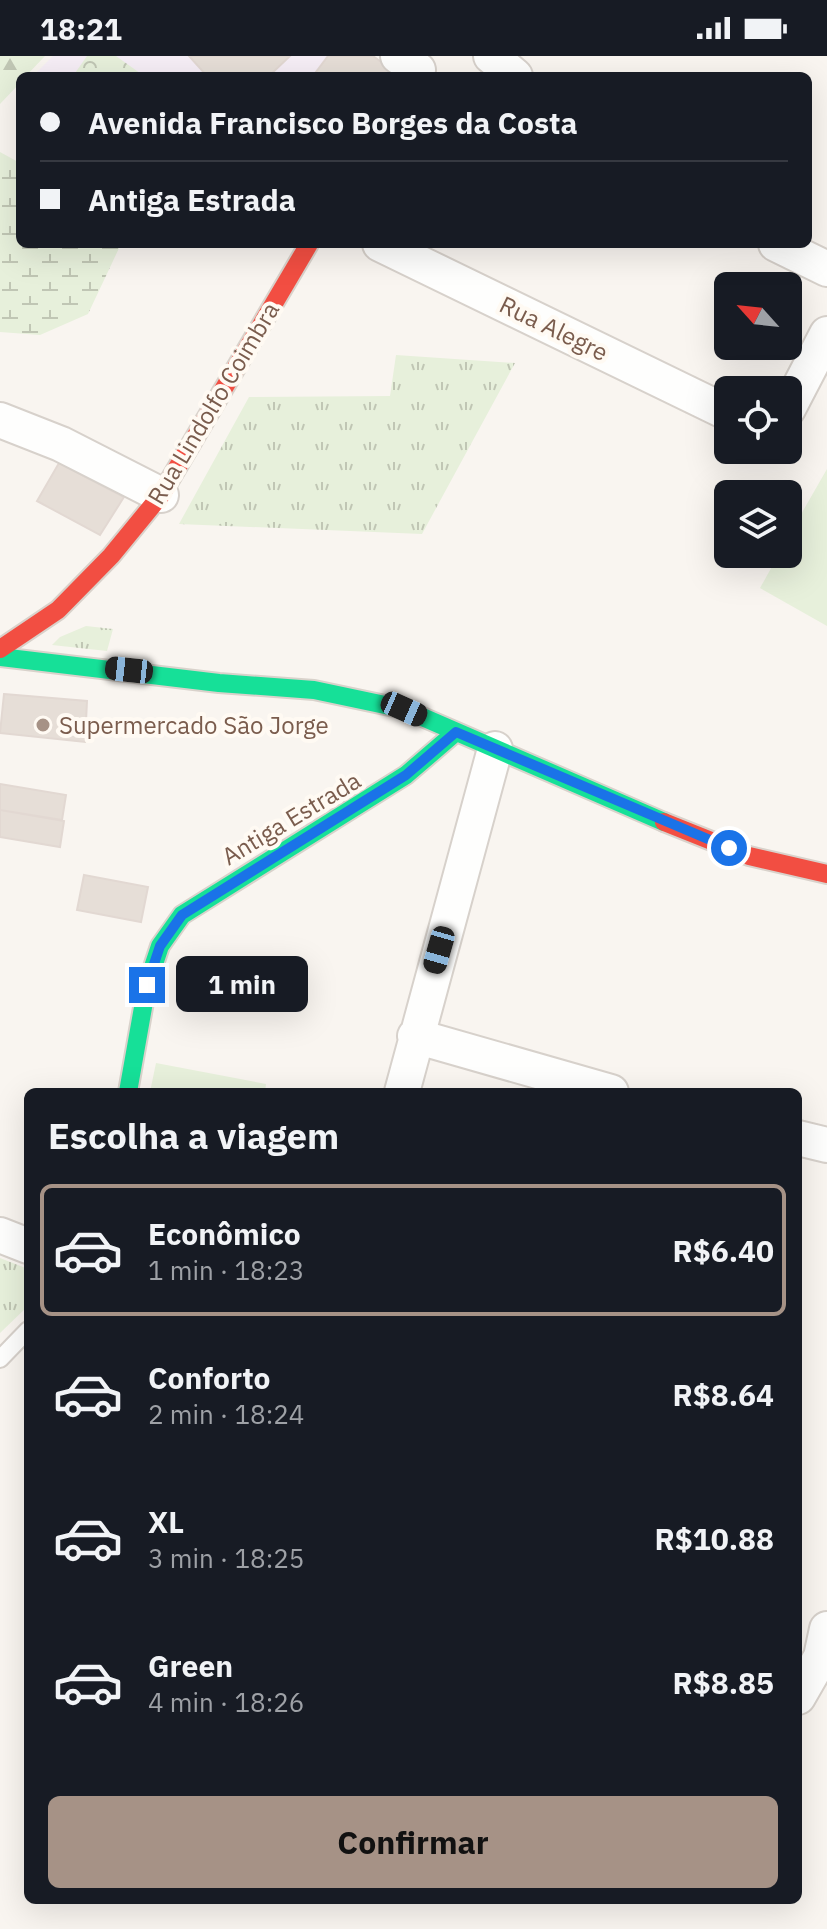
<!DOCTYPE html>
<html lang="pt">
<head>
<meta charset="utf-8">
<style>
  :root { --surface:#171b24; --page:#242831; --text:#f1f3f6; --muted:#9ea1a6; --line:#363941; --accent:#a69286 }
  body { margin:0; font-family:"IBM Plex Sans",sans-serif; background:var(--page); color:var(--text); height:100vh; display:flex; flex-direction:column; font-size:30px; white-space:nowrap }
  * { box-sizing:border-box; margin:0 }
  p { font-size:26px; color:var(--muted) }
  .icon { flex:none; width:44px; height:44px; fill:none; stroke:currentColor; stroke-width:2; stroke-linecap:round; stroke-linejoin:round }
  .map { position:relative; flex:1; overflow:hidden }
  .side { position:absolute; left:24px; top:1032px; width:778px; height:816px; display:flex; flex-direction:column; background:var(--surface); border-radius:12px; box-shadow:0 8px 32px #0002 }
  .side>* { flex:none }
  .hud { position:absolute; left:16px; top:16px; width:796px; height:176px; border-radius:12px; box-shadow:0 8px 32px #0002; display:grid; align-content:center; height:176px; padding:0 24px; background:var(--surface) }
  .needle { width:52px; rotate:297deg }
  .buttons { position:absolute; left:714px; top:216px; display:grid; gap:16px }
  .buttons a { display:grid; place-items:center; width:88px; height:88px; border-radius:12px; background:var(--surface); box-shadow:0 8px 32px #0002; font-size:40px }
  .end { position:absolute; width:36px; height:36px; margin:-18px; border:10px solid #1a73e8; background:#fff; box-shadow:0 0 0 4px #fff }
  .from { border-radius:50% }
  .bubble { position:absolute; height:56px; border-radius:12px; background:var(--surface); box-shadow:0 8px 32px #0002; font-size:26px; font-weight:800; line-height:56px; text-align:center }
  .car { position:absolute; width:24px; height:48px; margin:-24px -12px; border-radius:10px; box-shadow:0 0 6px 2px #0007; background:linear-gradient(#222 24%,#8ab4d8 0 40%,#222 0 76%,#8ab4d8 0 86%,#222 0) }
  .hud b { display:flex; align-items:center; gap:28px; height:76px; font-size:30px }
  .hud b+b { border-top:2px solid var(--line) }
  .hud i { width:20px; height:20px; background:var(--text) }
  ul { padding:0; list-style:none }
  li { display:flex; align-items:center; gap:24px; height:132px; margin:0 16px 12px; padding:0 8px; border:4px solid transparent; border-radius:12px }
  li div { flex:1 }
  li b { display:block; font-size:30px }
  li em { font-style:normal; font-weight:800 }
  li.selected { border-color:var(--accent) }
  li>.icon { width:72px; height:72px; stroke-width:1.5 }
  h2 { padding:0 24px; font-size:36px; line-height:96px }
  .button { display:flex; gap:16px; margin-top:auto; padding:16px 24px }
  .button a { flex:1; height:92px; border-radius:12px; background:var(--accent); color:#111; font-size:32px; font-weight:800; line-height:92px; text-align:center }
  .status { display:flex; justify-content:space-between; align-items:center; height:56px; padding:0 40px; background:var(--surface); direction:ltr }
  .status svg { height:22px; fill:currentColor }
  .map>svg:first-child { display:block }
</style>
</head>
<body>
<div class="status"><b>18:21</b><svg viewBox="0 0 49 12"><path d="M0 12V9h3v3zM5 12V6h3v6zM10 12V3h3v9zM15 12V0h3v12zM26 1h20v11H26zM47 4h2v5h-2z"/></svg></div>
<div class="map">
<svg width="827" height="1873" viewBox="0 0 827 1873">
  <defs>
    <pattern id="grass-tufts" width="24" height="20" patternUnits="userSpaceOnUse" patternTransform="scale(2)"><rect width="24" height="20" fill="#e7f0db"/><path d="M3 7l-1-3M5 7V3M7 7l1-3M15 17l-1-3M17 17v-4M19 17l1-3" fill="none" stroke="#c0c6b4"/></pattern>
    <pattern id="forest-firs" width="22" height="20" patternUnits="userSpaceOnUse" patternTransform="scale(2)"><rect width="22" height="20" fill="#e7f0db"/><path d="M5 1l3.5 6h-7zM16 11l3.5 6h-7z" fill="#c0c6b4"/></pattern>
    <pattern id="wetland-marsh" width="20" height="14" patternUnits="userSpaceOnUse" patternTransform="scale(2)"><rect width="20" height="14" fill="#e7f0db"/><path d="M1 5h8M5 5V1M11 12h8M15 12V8" fill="none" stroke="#c0c6b4"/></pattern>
    <pattern id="park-crowns" width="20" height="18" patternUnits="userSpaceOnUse" patternTransform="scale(2)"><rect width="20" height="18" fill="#e7f0db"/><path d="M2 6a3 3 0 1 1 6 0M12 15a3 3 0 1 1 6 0" fill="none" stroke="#c0c6b4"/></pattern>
  </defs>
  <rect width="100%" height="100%" fill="#f9f5f0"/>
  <!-- education -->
  <path fill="#f6eef6" d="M53 0H328L313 20H33Z"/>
  <!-- grass -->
  <path fill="url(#grass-tufts)" d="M396 299 515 307 422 478 179 468 249 341 390 340Z
    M86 570 113 573 107 595 52 589 60 581Z
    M0 1202 28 1213V1250L0 1277Z"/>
  <!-- forest -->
  <path fill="url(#forest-firs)" d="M0 0H45L26 20H20V27L0 48Z"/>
  <!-- wetland -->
  <path fill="url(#wetland-marsh)" d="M0 96 20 107V188H121L88 258 40 279 0 276Z"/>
  <!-- park -->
  <path fill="url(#park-crowns)" d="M87 0H116L144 20H73Z"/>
  <!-- garden -->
  <path fill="#e7f0db" d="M827 413V570L760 532 779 498H788V481Z
    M156 1007 266 1028 265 1036H150Z"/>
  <!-- building -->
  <path fill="#e6ded7" stroke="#e2d8d2" stroke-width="2" d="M189 0H290L269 20H207Z
    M328 0H373L396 17 393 20H313Z
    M59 407 124 441 100 479 37 445Z
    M4 638 87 645 85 686 0 677Z
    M0 728 66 739 62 764 0 754Z
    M0 754 64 765 60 791 0 781Z
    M84 819 148 831 141 866 77 854Z"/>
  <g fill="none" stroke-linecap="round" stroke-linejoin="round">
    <defs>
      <path id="lane" d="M0 1303 28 1274"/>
      <path id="street" d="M398 0 418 14
        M491 0 515 20
        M380 188 728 357
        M776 188 827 213
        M788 353 827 278
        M0 364 61 388 161 439
        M415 980 611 1036
        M402 1036 495 693
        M798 1082 827 1089
        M0 1179 28 1190
        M798 1641 821 1601 827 1573"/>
      <path id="fast" d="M0 601 219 627 314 634 404 653 664 766
        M128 1036 147 929 160 890 182 859 406 719 456 676"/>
      <path id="jam" d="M0 593 58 554 111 500 161 439 309 188
        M664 766 749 800 827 818"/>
    </defs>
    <!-- lane casing -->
    <use href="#lane" stroke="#d7d1cb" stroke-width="20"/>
    <!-- street casing -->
    <use href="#street" stroke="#d7d1cb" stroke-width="38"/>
    <!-- fast casing -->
    <use href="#fast" stroke="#d9d2cb" stroke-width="22"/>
    <!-- jam casing -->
    <use href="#jam" stroke="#d9d2cb" stroke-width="22"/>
    <!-- lane -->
    <use href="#lane" stroke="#fefefd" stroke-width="16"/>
    <!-- street -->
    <use href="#street" stroke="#fefefd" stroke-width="34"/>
    <!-- fast -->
    <use href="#fast" stroke="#16e098" stroke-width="18"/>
    <!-- jam -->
    <use href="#jam" stroke="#f24e42" stroke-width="18"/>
  </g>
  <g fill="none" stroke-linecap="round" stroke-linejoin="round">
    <!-- route -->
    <path stroke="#1a73e8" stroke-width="10" d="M147 929 160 890 182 859 406 719 456 676 729 792"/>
  </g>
  <!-- markers -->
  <circle fill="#a69286" stroke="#fffaf3" stroke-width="3" cx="43" cy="669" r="8"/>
  <g text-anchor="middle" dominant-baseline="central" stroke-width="8" stroke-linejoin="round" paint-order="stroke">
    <!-- street labels -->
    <g font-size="24" fill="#7a5c4d" stroke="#fffaf3">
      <text transform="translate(554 272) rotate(26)">Rua Alegre</text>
      <text transform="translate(213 347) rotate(-59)">Rua Lindolfo Coimbra</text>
      <text transform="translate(291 762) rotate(-31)">Antiga Estrada</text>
    </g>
    <!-- poi labels -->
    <g font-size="24" fill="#7a5c4d" stroke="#fffaf3" text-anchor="start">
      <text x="59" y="669">Supermercado São Jorge</text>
    </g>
  </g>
</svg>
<div class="buttons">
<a><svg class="needle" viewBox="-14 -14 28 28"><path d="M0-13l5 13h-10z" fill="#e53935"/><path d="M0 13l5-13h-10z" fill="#9ea1a6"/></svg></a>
<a><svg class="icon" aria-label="locate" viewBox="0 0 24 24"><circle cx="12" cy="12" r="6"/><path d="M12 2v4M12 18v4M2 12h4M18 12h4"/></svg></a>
<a><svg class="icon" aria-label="layers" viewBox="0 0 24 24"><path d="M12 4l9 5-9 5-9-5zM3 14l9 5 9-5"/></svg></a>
</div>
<i class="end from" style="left:729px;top:792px"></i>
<i class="end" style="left:147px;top:929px"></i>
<div class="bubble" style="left:176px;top:900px;width:132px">1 min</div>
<i class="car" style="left:129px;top:614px;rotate:276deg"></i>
<i class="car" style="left:404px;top:653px;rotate:114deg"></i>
<i class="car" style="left:439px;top:894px;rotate:196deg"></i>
<div class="hud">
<b><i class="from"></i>Avenida Francisco Borges da Costa</b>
<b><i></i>Antiga Estrada</b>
</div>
<section class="side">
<h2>Escolha a viagem</h2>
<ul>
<li class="selected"><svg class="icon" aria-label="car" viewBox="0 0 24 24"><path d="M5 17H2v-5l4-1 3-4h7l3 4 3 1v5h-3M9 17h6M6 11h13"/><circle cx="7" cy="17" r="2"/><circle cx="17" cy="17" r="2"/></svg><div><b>Econômico</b><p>1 min · 18:23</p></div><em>R$6.40</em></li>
<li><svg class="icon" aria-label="car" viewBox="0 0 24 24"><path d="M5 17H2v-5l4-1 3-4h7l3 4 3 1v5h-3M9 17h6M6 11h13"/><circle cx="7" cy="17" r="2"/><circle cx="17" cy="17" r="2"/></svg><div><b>Conforto</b><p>2 min · 18:24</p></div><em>R$8.64</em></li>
<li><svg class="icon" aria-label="car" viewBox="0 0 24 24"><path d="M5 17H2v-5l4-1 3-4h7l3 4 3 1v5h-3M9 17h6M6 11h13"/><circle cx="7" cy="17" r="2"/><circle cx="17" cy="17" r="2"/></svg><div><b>XL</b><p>3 min · 18:25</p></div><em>R$10.88</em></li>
<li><svg class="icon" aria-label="car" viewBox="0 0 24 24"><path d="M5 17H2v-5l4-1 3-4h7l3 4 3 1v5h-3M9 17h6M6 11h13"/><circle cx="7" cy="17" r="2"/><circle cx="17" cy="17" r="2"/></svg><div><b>Green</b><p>4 min · 18:26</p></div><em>R$8.85</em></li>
</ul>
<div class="button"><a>Confirmar</a></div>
</section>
</div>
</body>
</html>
